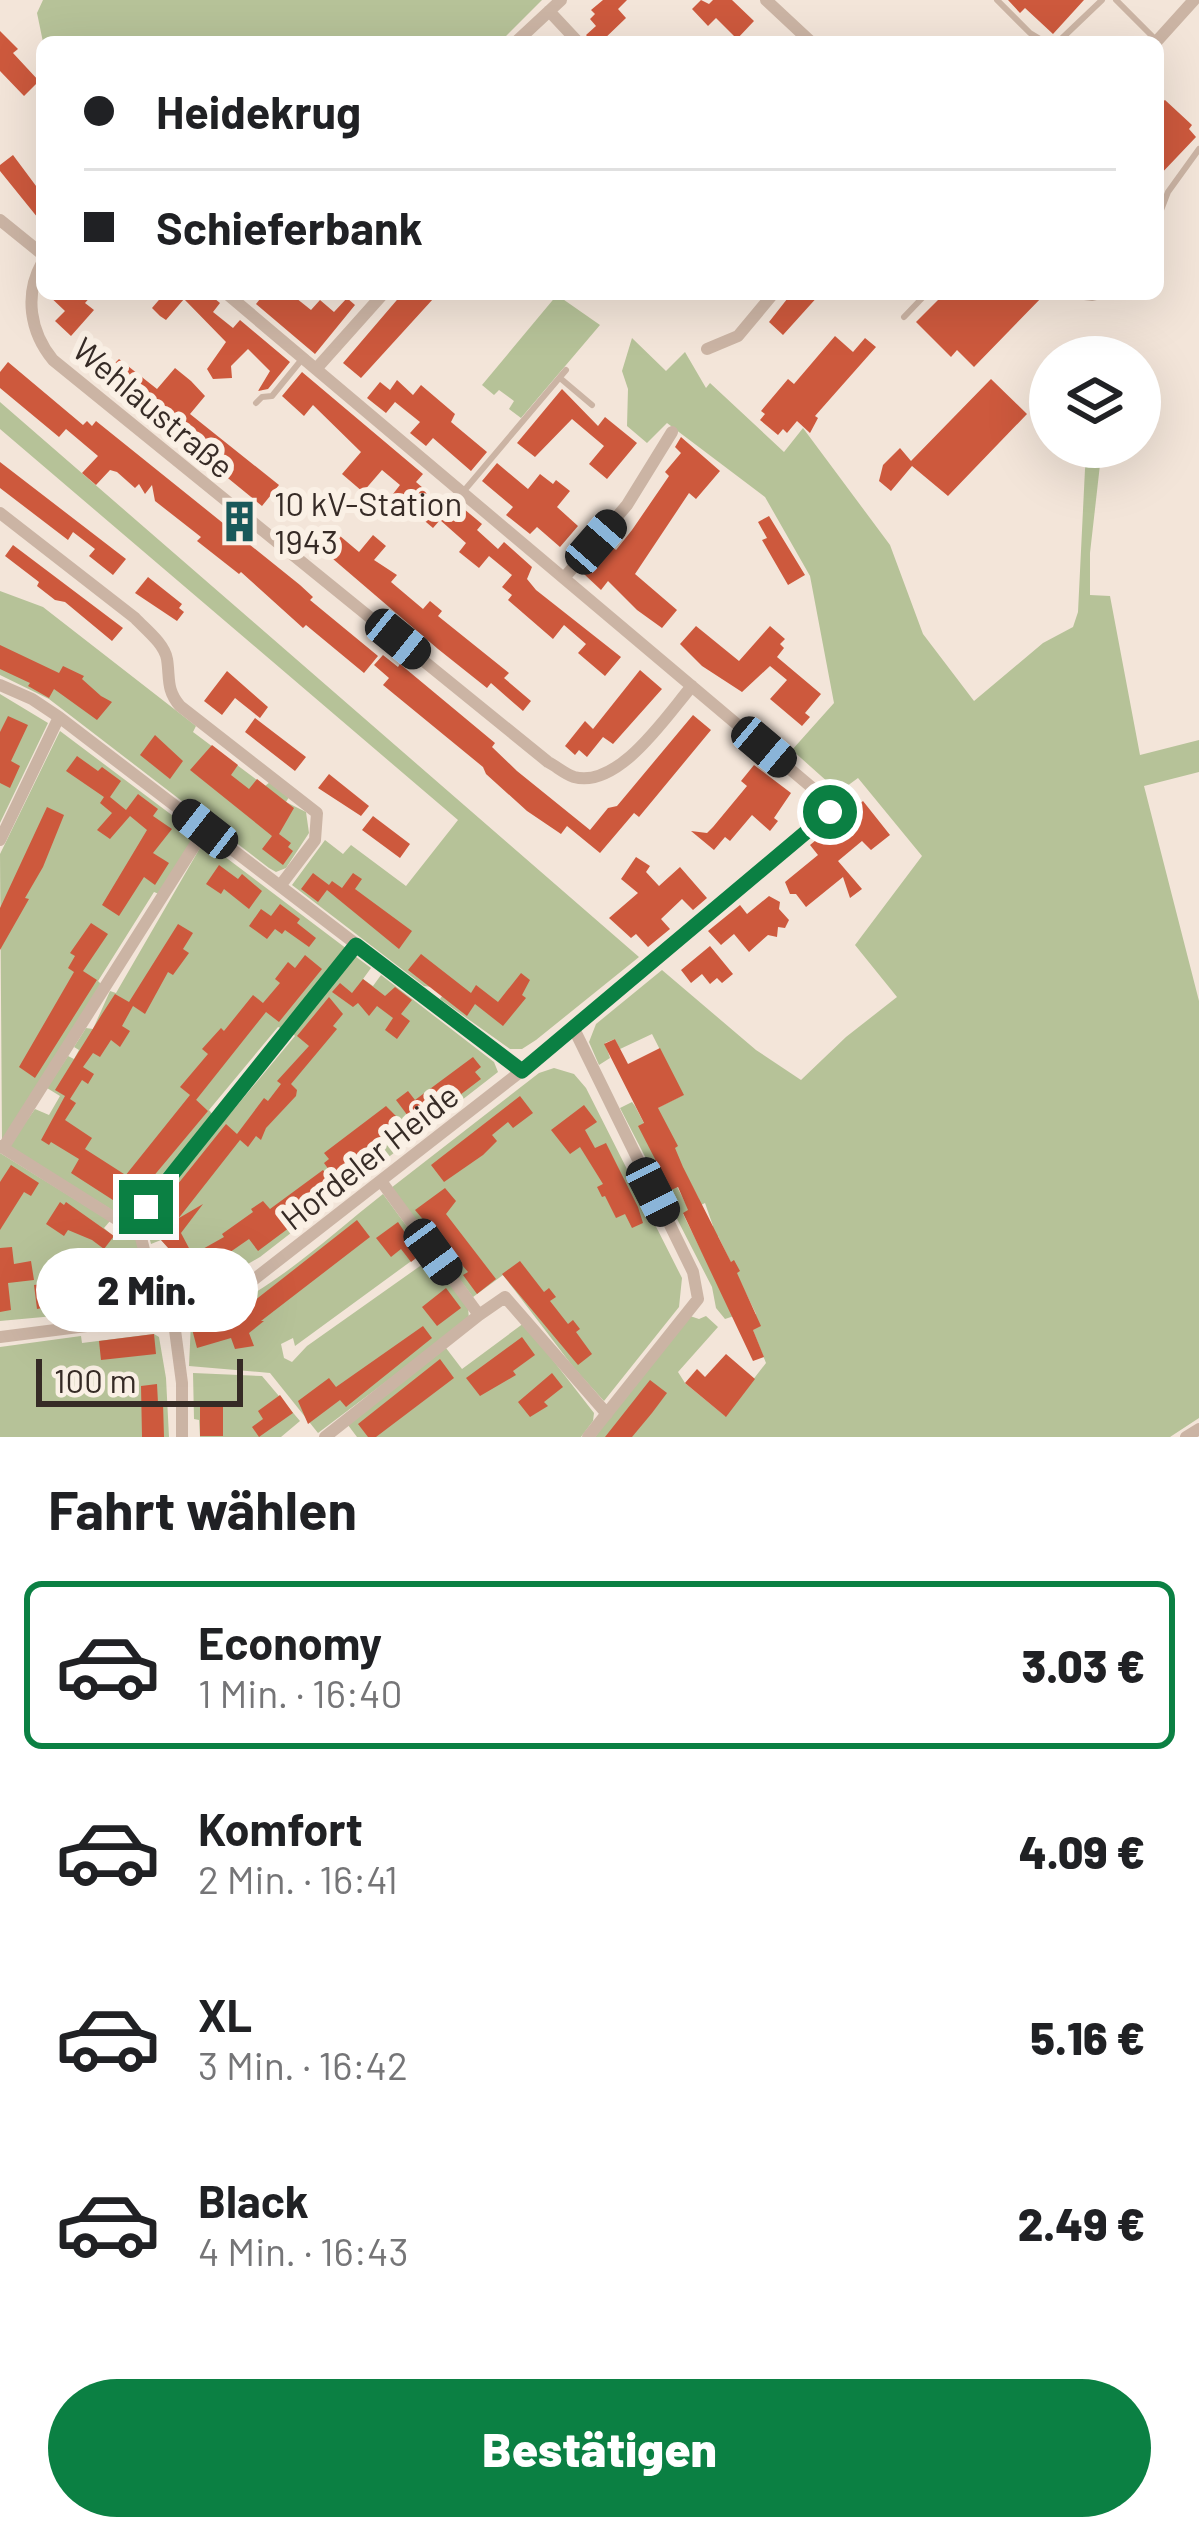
<!DOCTYPE html>
<html lang="de">
<head>
<meta charset="utf-8">
<style>
  :root { --surface:#fff; --page:#f6f6f6; --text:#202124; --muted:#757577; --line:#e0e0e0; --accent:#0b8043 }
  body { margin:0; font-family:Barlow,sans-serif; background:var(--page); color:var(--text); height:100vh; display:flex; flex-direction:column; font-size:45px; white-space:nowrap }
  * { box-sizing:border-box; margin:0 }
  p { font-size:39px; color:var(--muted) }
  .icon { flex:none; width:66px; height:66px; fill:none; stroke:currentColor; stroke-width:2; stroke-linecap:round; stroke-linejoin:round }
  .map { position:relative; height:1437px; overflow:hidden }
  .panel { display:flex; flex-direction:column; background:var(--surface); flex:1 }
  .panel>* { flex:none }
  .top-card { position:absolute; left:36px; top:36px; width:1128px; height:264px; border-radius:18px; box-shadow:0 12px 48px #0002; display:grid; align-content:center; height:264px; padding:0 48px; background:var(--surface) }
  .tools { position:absolute; left:1029px; top:336px; display:grid; gap:24px }
  .tools a { display:grid; place-items:center; width:132px; height:132px; border-radius:50%; background:var(--surface); box-shadow:0 12px 48px #0002; font-size:60px }
  .scale { position:absolute; left:36px; bottom:30px; width:207px; box-sizing:border-box; padding-left:12px; border:6px solid #362b26; border-top:0; font-size:33px; line-height:42px; white-space:nowrap; color:#362b26; -webkit-text-stroke:9px #faf0e5; paint-order:stroke }
  .end { position:absolute; width:54px; height:54px; margin:-27px; border:15px solid #0b8043; background:#fff; box-shadow:0 0 0 6px #fff }
  .from { border-radius:50% }
  .bubble { position:absolute; height:84px; border-radius:42px; background:var(--surface); box-shadow:0 12px 48px #0002; font-size:39px; font-weight:800; line-height:84px; text-align:center }
  .car { position:absolute; width:36px; height:72px; margin:-36px -18px; border-radius:15px; box-shadow:0 0 9px 3px #0007; background:linear-gradient(#222 24%,#8ab4d8 0 40%,#222 0 76%,#8ab4d8 0 86%,#222 0) }
  .top-card b { display:flex; align-items:center; gap:42px; height:114px; font-size:45px }
  .top-card b+b { border-top:3px solid var(--line) }
  .top-card i { width:30px; height:30px; background:var(--text) }
  ul { padding:0; list-style:none }
  li { display:flex; align-items:center; gap:36px; height:168px; margin:0 24px 18px; padding:0 24px; border:6px solid transparent; border-radius:18px }
  li div { flex:1 }
  li b { display:block; font-size:45px }
  li em { font-style:normal; font-weight:800 }
  li.selected { border-color:var(--accent) }
  li>.icon { width:108px; height:108px; stroke-width:1.5 }
  h2 { padding:0 48px; font-size:54px; line-height:144px }
  .cta { display:flex; gap:24px; margin-top:auto; padding:24px 48px }
  .cta a { flex:1; height:138px; border-radius:72px; background:var(--accent); color:#fff; font-size:48px; font-weight:800; line-height:138px; text-align:center }
  .map>svg:first-child { display:block }
</style>
</head>
<body>
<div class="map">
<svg width="1199" height="1437" viewBox="0 0 1199 1437">
  <rect width="100%" height="100%" fill="#f3e5d9"/>
  <!-- green -->
  <path fill="#b6c298" d="M43 0H542L500 42H43L37 13Z
    M557 295 600 325 521 418 509 409 514 401 499 390 494 395 482 385Z
    M632 338 666 371 685 352 706 388 710 383 784 452 803 428 890 545 923 634 974 701 1043 643 1073 627 1078 612 1085 469 1089 447H1102L1090 553V595L1110 596 1140 755 1199 740V772L1144 786 1199 1001V1418L1170 1437H595L687 1315 699 1319 706 1316 718 1327 678 1372 685 1383 725 1416 766 1363 748 1318 756 1314 718 1236 704 1242 700 1233 713 1226 705 1203 683 1214 734 1316 725 1319 716 1308 712 1287 620 1108 632 1102 635 1106 687 1206 699 1199 652 1111 683 1095 652 1034 620 1049 615 1039 605 1043 610 1058 599 1065 589 1042 596 1024 662 970 756 1050 801 1080 846 1037 897 997 855 945 922 856 858 778 839 792 792 750 834 703 810 576 765 497 667 423 647 443 627 426 628 389 622 371Z
    M0 402 639 957 536 1040 522 1049H510L440 999 447 989 424 986 292 885 325 840 343 854 351 845 406 886 458 820 0 429Z
    M0 591 43 607 196 726 193 732 265 786 270 782 289 797 286 802 306 812 309 833 286 868 276 872 269 868 49 699 0 675Z
    M0 694 48 723 0 823Z
    M60 731 197 834 159 894 154 892 98 981 102 985 2 1140 0 854Z
    M204 841 347 949 283 1029 278 1027 209 1110 213 1115 125 1218 11 1148 10 1144 35 1109 49 1115 60 1096 47 1088 68 1056 74 1059 79 1050 74 1047 86 1028 93 1029 110 991 116 993Z
    M355 956 371 968 363 979 373 986 381 975 494 1062 498 1072 260 1257 200 1292 171 1298 158 1268 177 1257 161 1240 151 1244 144 1217 295 1036 291 1031Z
    M554 1068 574 1074 586 1088 682 1278 679 1307 604 1401 574 1368 503 1275 473 1297 391 1188 539 1073Z
    M0 1153 110 1221 104 1228 113 1236 122 1227 137 1239 154 1302 141 1308 0 1321Z
    M383 1194 425 1251 295 1346 293 1338 281 1344 284 1358 292 1362 307 1346 430 1259 468 1307 469 1319 318 1433 270 1373 189 1366 191 1322C263 1301 324 1240 383 1194Z
    M524 1323 594 1413 593 1421 581 1437H357L348 1425 446 1348 462 1369Z
    M154 1334 159 1337 166 1378 169 1437H0V1347L81 1336 82 1343Z
    M193 1373 262 1376 300 1421 281 1437H200L199 1420 194 1419Z"/>
  <!-- building -->
  <path fill="#cd593d" d="M603 0H627L618 9 626 18 601 42H592L586 35 596 26 590 19 595 14 591 10Z
    M701 0 709 4 713 0H732L754 21 737 39 716 18 708 26 692 9Z
    M1008 0H1084L1053 34 1025 8 1020 13Z
    M0 31 18 49 13 53 39 81 24 96 0 71Z
    M1165 100 1192 125 1189 129 1196 137 1158 177V105Z
    M13 155 42 194V223L0 171V165Z
    M47 294H93L85 303 94 310 71 336 55 321 65 311Z
    M164 294H209L220 303 213 312 233 328 240 320 290 362 268 389 258 391 270 371 248 349 231 366 232 378 213 379 207 369 226 342 184 299 166 320 160 316 152 308Z
    M264 294H291L311 310 320 300 334 312 347 298 355 305 315 354 256 304Z
    M402 294H428L433 299 361 378 343 363Z
    M791 294H820L783 335 769 322Z
    M944 294H1045L974 367 957 350 951 357 916 322Z
    M835 336 853 352 865 338 876 347 815 416 818 418 810 433 797 421 787 433 783 429 778 435 760 420 765 414 761 411 788 379 794 384Z
    M104 355 114 364 119 359 157 389 175 368 191 381 205 396 190 414 279 485 262 506 93 368Z
    M8 362 83 425 87 421 92 426 96 421 300 585 313 597 310 600 378 656 364 673 306 625 303 628 241 572 239 574 197 541 201 537 155 501 152 485 145 494 139 484 135 488 117 472 110 470 96 485 82 473 98 456 66 429 59 437 0 388V372Z
    M302 372 423 474 416 482 430 494 457 517 464 509 482 524 477 530 498 549 504 542 532 567 527 579 536 590 621 657 605 676 578 653 586 644 564 625 553 639 508 600 512 595 502 587 512 575 489 556 479 568 459 552 466 543 440 520 433 528 393 494 400 485 382 470 363 492 342 474 361 452 313 405 304 416 282 396Z
    M991 379 1027 414 948 496 912 466 891 491 879 481 883 465 900 448 911 461Z
    M397 380 413 395 421 385 455 414 451 422 487 452 471 471 433 438 426 446 410 433 420 422 395 402 386 413 367 398 380 382 390 390Z
    M562 389 598 426 605 417 637 443 607 479 589 464 604 446 572 419 535 457 517 443Z
    M681 437 720 471 696 499 689 493 635 574 677 610 662 628 637 610 608 581 601 590 584 574 608 543 616 550 632 530 669 476 665 472 681 453 675 447Z
    M0 462 126 559 113 575 89 556 95 549 73 532 68 540 0 488Z
    M497 463 528 489 540 474 553 484 556 480 570 491 557 507 578 526 560 547 537 527 530 534 506 515 513 507 482 481Z
    M769 516 805 575 788 585 762 540 767 538 758 522Z
    M373 535 386 546 374 560 397 575 391 582 423 609 430 601 442 611 438 616 509 673 504 678 531 701 523 711 491 683 487 688 438 649 326 553 340 536 359 552Z
    M13 545 123 628 112 641 65 602 55 600 37 586 39 582 5 556Z
    M148 577 182 604 179 608 184 612 177 621 135 593Z
    M696 626 739 661 770 626 785 639 780 644 784 648 777 657 821 694 805 713 810 717 802 726 770 699 787 680 770 666 742 692 702 666 680 644Z
    M0 645 59 673 63 666 84 676 82 679 101 696 112 702 97 720 54 689 49 698 28 686 30 683 0 669Z
    M383 655 398 667 400 664 495 743 492 747 517 771 590 830 608 808 617 806 693 715 711 730 639 817 634 813 600 853 567 826 561 834 527 811 486 774 483 767 383 685 389 678 374 665Z
    M640 670 662 689 613 744 603 737 587 757 579 750 575 755 565 746 585 721 593 729Z
    M227 671 268 707 260 718 235 698 222 715 204 701Z
    M8 716 28 725 11 761 20 766 10 788 0 783V732Z
    M255 718 306 757 295 771 245 732Z
    M155 735 183 761 170 779 140 755Z
    M212 745 238 765 231 775 249 789 257 779 294 808 279 834 291 843 288 847 293 851 283 865 262 849 272 836 190 770Z
    M77 756 98 771 102 767 121 781 110 797 126 810 138 794 158 809 153 816 172 829 153 853 169 863 155 885 144 877 119 916 102 905 147 830 130 816 110 839 97 830 112 813 100 803 104 797 66 771Z
    M754 765 791 793 774 818 778 821 770 831 752 815 730 841 725 837 714 850 691 831 707 833 713 827 747 786 741 781Z
    M329 774 369 806 361 816 318 788Z
    M863 801 890 835 871 850 862 841 838 861 862 889 850 898 843 877 806 907 796 894H790L785 882 818 855 810 845Z
    M47 807 64 815 43 867 25 898 29 899 0 950V908Z
    M373 816 410 844 400 858 362 830Z
    M636 857 650 866 646 872 659 886 680 867 707 898 693 910 682 899 661 919 670 929 648 947 636 934 631 938 609 918 638 893 621 879Z
    M219 865 238 879 242 874 262 891 249 909 224 889 221 894 206 884Z
    M313 873 329 885 332 881 342 888 353 873 362 879 355 889 412 931 399 949 327 890 318 902 301 889Z
    M769 896 780 902 779 909 789 920 785 928 778 927 777 937 768 935 749 952 734 934 721 945 708 931 740 905 747 914Z
    M280 904 300 919 297 923 316 938 309 947 285 930 282 934 275 929 267 939 249 926 261 909 271 916Z
    M91 923 108 934 83 971 97 980 35 1078 19 1067 74 972 68 968 75 956 70 953Z
    M178 924 193 933 183 949 189 953 173 975 168 972 145 1014 133 1006 122 1026 130 1031 120 1047 111 1040 100 1057 93 1053 83 1067 94 1074 88 1084 82 1080 70 1099 76 1103 65 1120 92 1138 85 1149 124 1174 139 1199 136 1203 123 1192 116 1202 71 1173 79 1159 51 1142 49 1145 41 1140 65 1096 55 1090 102 1014 115 994 129 1002Z
    M710 946 733 974 722 983 717 978 710 984 702 974 691 983 681 970Z
    M421 954 471 993 476 985 498 1002 521 973 530 980 522 995 526 998 503 1026 475 1004 467 1016 408 970Z
    M305 955 322 969 279 1022 266 1012 196 1100 192 1096 208 1111 142 1190 125 1176 190 1095 180 1087 208 1054 202 1049 221 1028 224 1031 253 995 263 1003 280 983 275 979 288 962 295 968Z
    M363 979 385 996 395 987 412 1000 401 1014 410 1021 397 1039 385 1030 393 1018 377 1006 369 1016 358 1003 353 1007 332 992 340 983 352 993Z
    M329 997 343 1014 333 1026 337 1029 291 1084 297 1090 296 1096 266 1128 261 1140 256 1136 248 1147 240 1140 178 1219 161 1205 226 1124 237 1134 264 1098 268 1101 281 1084 277 1081 309 1046 297 1036Z
    M615 1039 628 1064 660 1048 684 1095 658 1108 678 1146 675 1148 683 1167 731 1262 734 1260 740 1271 737 1273 761 1326 753 1330 764 1357 753 1361 683 1213 688 1210 678 1187 671 1190 638 1126 644 1123 604 1044Z
    M473 1057 481 1067 475 1072 481 1079 427 1120 418 1108 408 1116 396 1100 408 1091 415 1100Z
    M520 1096 533 1113 513 1128 508 1122 492 1135 497 1141 483 1155 444 1182 431 1165Z
    M584 1105 597 1122 585 1130 595 1148 606 1143 638 1207 643 1223 632 1228 625 1214 616 1218 605 1196 602 1197 597 1187 603 1184 580 1147 570 1154 551 1130Z
    M386 1106 401 1121 332 1174 324 1163 329 1159 324 1153Z
    M11 1165 39 1183 31 1196 24 1192 0 1230V1182Z
    M323 1170 337 1188 302 1211 305 1216 258 1251 249 1239 223 1257 226 1262 196 1279 185 1259 224 1237 222 1234 253 1212 251 1209 263 1201 270 1209Z
    M445 1188 456 1201 446 1214 496 1279 477 1294 463 1275 468 1272 415 1210Z
    M60 1202 64 1205 66 1202 114 1236 104 1249 92 1240 68 1230 64 1236 46 1224Z
    M203 1204 181 1233 190 1250 177 1258 161 1240 179 1218Z
    M357 1220 370 1237 261 1321H264L249 1333 254 1346 235 1349 231 1338 197 1348 192 1329 235 1316Z
    M398 1222 420 1255 411 1262 401 1249 391 1257 376 1238Z
    M12 1247 14 1264 31 1261 34 1280 8 1283 11 1310 0 1312V1248Z
    M520 1261 544 1292 549 1288 556 1297 550 1301 568 1324 573 1320 580 1329 576 1332 592 1354 578 1365 502 1274Z
    M136 1272 139 1298 78 1306 77 1301 37 1309 34 1285Z
    M446 1288 461 1308 437 1326 422 1307Z
    M423 1326 432 1338 346 1407 340 1400 308 1424 298 1401 329 1378 336 1387Z
    M154 1334 156 1354 101 1360 99 1341Z
    M522 1337 535 1355 513 1371 516 1375 480 1396 466 1378Z
    M726 1354 755 1379 726 1417 685 1383 697 1369 705 1377Z
    M440 1359 454 1378 376 1437H368L358 1424Z
    M552 1373 563 1387 544 1402 548 1406 530 1417 518 1402Z
    M650 1380 667 1393 652 1413 632 1437H605Z
    M157 1384 158 1403H163L164 1437H142L141 1386Z
    M280 1395 293 1413 259 1437 252 1427 263 1419 258 1411Z
    M200 1403H223V1436H200Z"/>
  <g fill="none" stroke-linecap="round" stroke-linejoin="round">
    <!-- lane -->
    <path stroke="#cbb4a4" stroke-width="6" d="M997 0 1030 33 1045 42
      M1116 0 1155 39
      M1058 42 1102 0
      M1158 218 1168 192 1199 149
      M1061 294 1092 298 1109 294
      M904 317 926 294
      M560 378 592 405
      M256 403 262 397 272 396 303 358
      M463 492 566 370"/>
    <!-- street -->
    <path stroke="#cbb4a4" stroke-width="12" d="M766 0 811 42
      M549 11 578 42
      M1157 41 1194 0
      M516 42 561 0
      M0 220 42 254
      M42 263C24 295 30 332 53 360L548 762C556 766 565 774 574 777 619 789 667 715 692 686
      M707 349 738 336 773 294
      M316 369 383 294
      M0 513 135 618C145 629 164 643 167 659 170 678 166 690 180 706L317 813 315 840 280 886
      M564 578 627 505 672 432
      M0 685 32 699 59 717 522 1071
      M0 840 59 717
      M574 1029 693 1272 698 1299 588 1437
      M0 1146 140 1234 161 1316
      M3 1148 205 829
      M381 1181 479 1315 505 1297 607 1414
      M130 1227 356 945
      M173 1315 182 1383V1437
      M0 1337 173 1315 197 1308 248 1284 524 1069 830 813 816 791 227 294
      M325 1437 479 1315
      M1186 1437 1199 1429"/>
  </g>
  <g fill="none" stroke-linecap="round" stroke-linejoin="round">
    <!-- route -->
    <path stroke="#0b8043" stroke-width="15" d="M146 1207 356 945 522 1071 830 812"/>
  </g>
  <!-- icons -->
  <defs>
    <symbol id="building-bare" viewBox="-9 -9 18 18"><path d="M-4-6H4V6H1V3H-1V6H-4ZM-2.5-4.3h1.7v1.8h-1.7ZM.8-4.3h1.7v1.8H.8ZM-2.5-1h1.7V.8h-1.7ZM.8-1h1.7V.8H.8Z" fill="#19595a" stroke="#faf0e5" stroke-width="2.5" paint-order="stroke"/></symbol>
  </defs>
  <g fill-rule="evenodd">
    <use href="#building-bare" x="210" y="492" width="59" height="59"/>
  </g>
  <g text-anchor="middle" dominant-baseline="central" stroke-width="12" stroke-linejoin="round" paint-order="stroke">
    <!-- street labels -->
    <g font-size="33" fill="#362b26" stroke="#faf0e5">
      <text transform="translate(154 407) rotate(40)">Wehlaustraße</text>
      <text transform="translate(369 1156) rotate(-38)">Hordeler Heide</text>
    </g>
    <!-- poi labels -->
    <g font-size="33" fill="#362b26" stroke="#faf0e5" text-anchor="start">
      <text x="274" y="503">10 kV-Station<tspan x="274" dy="38">1943</tspan></text>
    </g>
  </g>
</svg>
<div class="tools">
<a><svg class="icon" aria-label="layers" viewBox="0 0 24 24"><path d="M12 4l9 5-9 5-9-5zM3 14l9 5 9-5"/></svg></a>
</div>
<div class="scale">100 m</div>
<i class="end from" style="left:830px;top:812px"></i>
<i class="end" style="left:146px;top:1207px"></i>
<div class="bubble" style="left:36px;top:1248px;width:222px">2 Min.</div>
<i class="car" style="left:596px;top:542px;rotate:41deg"></i>
<i class="car" style="left:398px;top:639px;rotate:129deg"></i>
<i class="car" style="left:764px;top:747px;rotate:130deg"></i>
<i class="car" style="left:205px;top:829px;rotate:308deg"></i>
<i class="car" style="left:653px;top:1192px;rotate:153deg"></i>
<i class="car" style="left:433px;top:1252px;rotate:144deg"></i>
<div class="top-card">
<b><i class="from"></i>Heidekrug</b>
<b><i></i>Schieferbank</b>
</div>
</div>
<section class="panel">
<h2>Fahrt wählen</h2>
<ul>
<li class="selected"><svg class="icon" aria-label="car" viewBox="0 0 24 24"><path d="M5 17H2v-5l4-1 3-4h7l3 4 3 1v5h-3M9 17h6M6 11h13"/><circle cx="7" cy="17" r="2"/><circle cx="17" cy="17" r="2"/></svg><div><b>Economy</b><p>1 Min. · 16:40</p></div><em>3.03 €</em></li>
<li><svg class="icon" aria-label="car" viewBox="0 0 24 24"><path d="M5 17H2v-5l4-1 3-4h7l3 4 3 1v5h-3M9 17h6M6 11h13"/><circle cx="7" cy="17" r="2"/><circle cx="17" cy="17" r="2"/></svg><div><b>Komfort</b><p>2 Min. · 16:41</p></div><em>4.09 €</em></li>
<li><svg class="icon" aria-label="car" viewBox="0 0 24 24"><path d="M5 17H2v-5l4-1 3-4h7l3 4 3 1v5h-3M9 17h6M6 11h13"/><circle cx="7" cy="17" r="2"/><circle cx="17" cy="17" r="2"/></svg><div><b>XL</b><p>3 Min. · 16:42</p></div><em>5.16 €</em></li>
<li><svg class="icon" aria-label="car" viewBox="0 0 24 24"><path d="M5 17H2v-5l4-1 3-4h7l3 4 3 1v5h-3M9 17h6M6 11h13"/><circle cx="7" cy="17" r="2"/><circle cx="17" cy="17" r="2"/></svg><div><b>Black</b><p>4 Min. · 16:43</p></div><em>2.49 €</em></li>
</ul>
<div class="cta"><a>Bestätigen</a></div>
</section>
</body>
</html>
